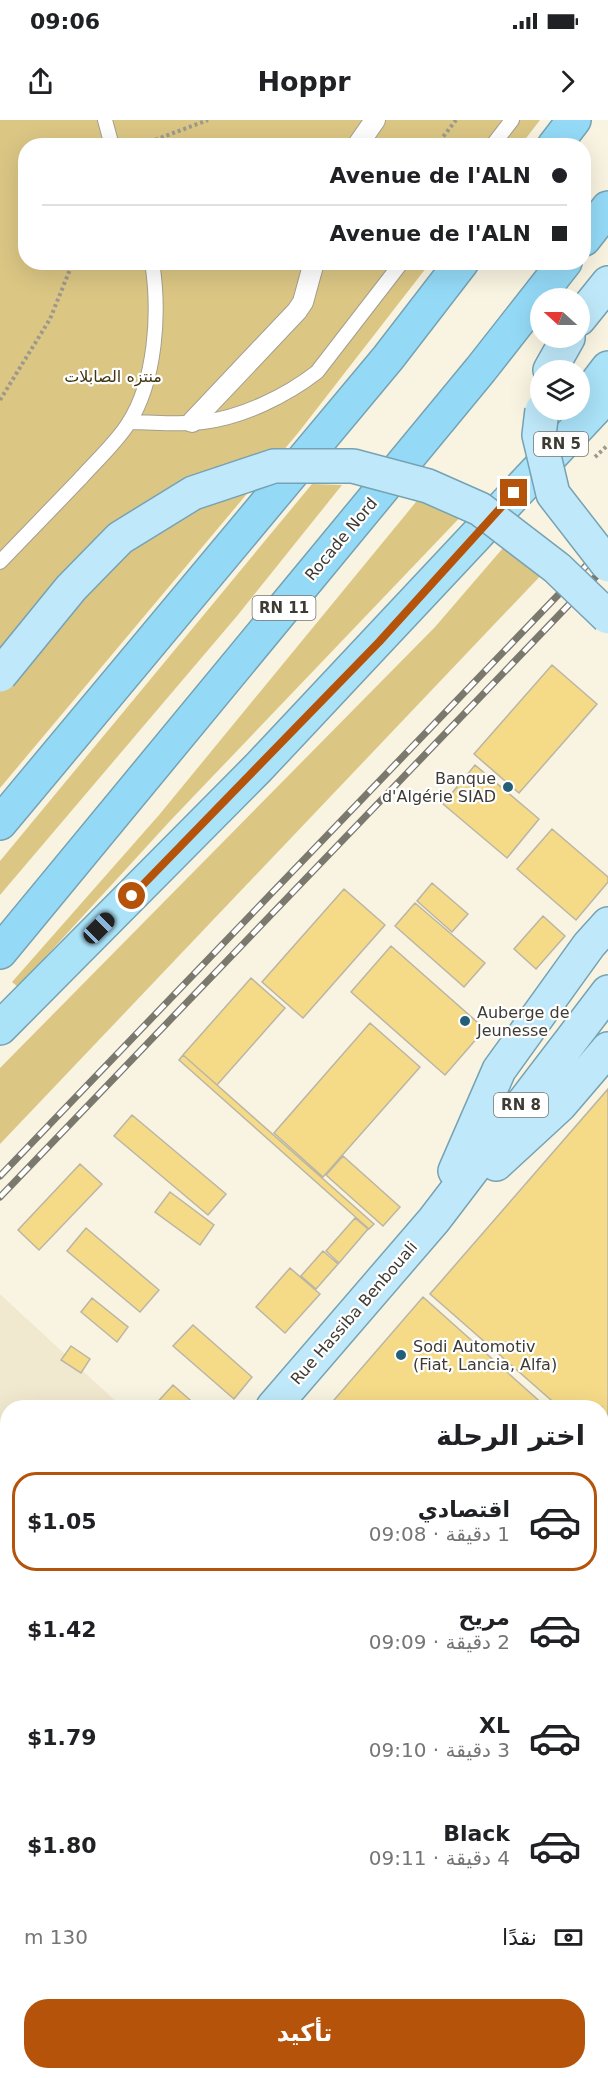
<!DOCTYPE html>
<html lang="ar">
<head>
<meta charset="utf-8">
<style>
  :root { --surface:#fff; --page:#f2f2f2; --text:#202124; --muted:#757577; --line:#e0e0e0; --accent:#b45309 }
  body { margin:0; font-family:"DejaVu Sans","Noto Sans Arabic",sans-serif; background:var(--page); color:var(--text); direction:rtl; height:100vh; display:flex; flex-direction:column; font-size:22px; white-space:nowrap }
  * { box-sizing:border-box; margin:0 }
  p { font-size:20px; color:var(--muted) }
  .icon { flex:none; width:33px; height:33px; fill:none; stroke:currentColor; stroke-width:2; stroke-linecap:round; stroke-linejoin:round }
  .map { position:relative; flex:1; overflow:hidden; direction:ltr }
  .side { position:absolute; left:0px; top:1280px; width:609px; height:680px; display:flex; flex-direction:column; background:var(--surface); border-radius:24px 24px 0 0; box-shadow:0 6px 24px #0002; direction:rtl }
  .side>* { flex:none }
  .guide { position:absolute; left:18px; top:18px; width:573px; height:132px; border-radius:24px; box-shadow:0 6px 24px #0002; direction:rtl; display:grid; align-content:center; height:132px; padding:0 24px; background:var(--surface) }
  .needle { width:39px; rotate:291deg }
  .buttons { position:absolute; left:530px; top:168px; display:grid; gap:12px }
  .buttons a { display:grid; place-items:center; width:60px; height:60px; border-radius:50%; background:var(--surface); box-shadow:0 6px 24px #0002; font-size:30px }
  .end { position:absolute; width:27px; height:27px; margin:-14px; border:8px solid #b45309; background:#fff; box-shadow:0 0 0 3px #fff }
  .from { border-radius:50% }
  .car { position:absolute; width:18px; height:36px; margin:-18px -9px; border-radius:8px; box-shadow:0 0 4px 2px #0007; background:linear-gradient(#222 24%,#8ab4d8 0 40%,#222 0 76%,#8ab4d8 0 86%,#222 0) }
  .guide b { display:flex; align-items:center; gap:21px; height:57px; font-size:22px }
  .guide b+b { border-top:2px solid var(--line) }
  .guide i { width:15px; height:15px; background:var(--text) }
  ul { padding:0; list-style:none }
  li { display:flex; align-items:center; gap:18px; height:99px; margin:0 12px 9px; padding:0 12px; border:3px solid transparent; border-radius:24px }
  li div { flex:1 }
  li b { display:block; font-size:22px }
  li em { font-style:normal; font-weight:600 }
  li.active { border-color:var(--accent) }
  li>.icon { width:54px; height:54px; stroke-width:1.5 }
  h2 { padding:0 24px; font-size:27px; line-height:72px }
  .pay { display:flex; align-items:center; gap:15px; height:66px; padding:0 24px; font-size:22px }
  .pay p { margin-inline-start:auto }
  .button { display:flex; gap:12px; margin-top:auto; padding:12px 24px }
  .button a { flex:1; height:69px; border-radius:24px; background:var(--accent); color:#fff; font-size:24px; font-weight:600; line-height:69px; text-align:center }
  .status { display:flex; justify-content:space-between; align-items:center; height:42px; padding:0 30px; background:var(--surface); direction:ltr }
  .status svg { height:16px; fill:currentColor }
  header { display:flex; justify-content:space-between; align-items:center; height:78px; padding:0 24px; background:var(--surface); font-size:27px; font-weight:600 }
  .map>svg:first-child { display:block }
</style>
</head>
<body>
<div class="status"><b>09:06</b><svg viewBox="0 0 49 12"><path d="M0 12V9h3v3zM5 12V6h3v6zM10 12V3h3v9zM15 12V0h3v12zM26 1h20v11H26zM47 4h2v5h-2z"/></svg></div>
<header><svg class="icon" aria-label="forward" viewBox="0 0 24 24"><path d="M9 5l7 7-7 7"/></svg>Hoppr<svg class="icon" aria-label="share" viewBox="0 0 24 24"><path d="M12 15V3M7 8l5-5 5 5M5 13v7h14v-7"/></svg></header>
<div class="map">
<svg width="608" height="1958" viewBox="0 0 608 1958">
  <rect width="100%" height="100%" fill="#f9f4e1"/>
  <!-- built -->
  <path fill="#f1e9cf" d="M0 1174 122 1287H8V1543L0 1551Z
    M608 1374V1751L602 1757V1381Z
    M602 1844 608 1853V1958H183L178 1952H602Z"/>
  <!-- green -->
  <path fill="#dbc684" d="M0 0H540L520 26H26V142L430 143 298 313 0 668Z
    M312 364 342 365 237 496 0 775V741Z
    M425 371 468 389 170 701 18 867 12 862 159 695Z
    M509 421 546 450 0 1024V948L435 507Z"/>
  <!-- building -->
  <path fill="#f5db88" stroke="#bbb5a4" stroke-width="1.5" d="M552 545 597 584 519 673 474 634Z
    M475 645 539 699 507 738 443 684Z
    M552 709 608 757V762L576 800 517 749Z
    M432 763 468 794 452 812 417 781Z
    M344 769 385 805 303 898 262 862Z
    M415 783 485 843 464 867 395 806Z
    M543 796 565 816 536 849 514 829Z
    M391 826 485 909 445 955 351 872Z
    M251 858 285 888 217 965 183 935Z
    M370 903 420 947 323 1057 274 1013Z
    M183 935 374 1104 369 1109 179 940Z
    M608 969V1330L602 1324V1287H559L430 1174Z
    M132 995 226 1074 208 1095 114 1016Z
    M343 1036 400 1087 383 1106 326 1055Z
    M80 1044 102 1064 39 1130 18 1110Z
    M170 1072 214 1105 200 1125 155 1092Z
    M355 1098 368 1109 339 1143 326 1131Z
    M86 1108 159 1170 140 1192 67 1131Z
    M323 1131 338 1144 316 1169 301 1156Z
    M290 1148 320 1174 285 1213 256 1187Z
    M423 1177 546 1287H328Z
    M92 1178 128 1207 117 1222 81 1192Z
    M193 1205 252 1257 234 1279 173 1226Z
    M71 1226 90 1239 81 1253 61 1240Z
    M173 1265 198 1287H153Z
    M602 1337 608 1343V1369L602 1376Z
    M0 1351 8 1358V1421L0 1413Z
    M0 1444 8 1451V1532L0 1540Z
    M608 1547V1734L602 1741V1553Z
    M8 1676V1709L0 1699V1684Z
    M0 1795 8 1805V1952H116L121 1958H0Z
    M608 1811V1855L602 1847V1817Z
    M608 1930V1958H574L582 1952H602V1936Z
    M215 1952H276L271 1958H223Z
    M319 1952H356L348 1958H317L315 1955Z
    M360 1952H386L378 1958H351Z
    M410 1952H554L559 1958H401Z"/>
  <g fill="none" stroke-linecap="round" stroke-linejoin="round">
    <defs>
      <path id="service" d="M105 0 112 26
        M492 26 512 0
        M129 302C154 302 179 305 203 302 243 297 286 276 317 252L402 142
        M0 442C27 414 53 387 80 359 96 341 115 324 128 304 156 261 160 192 152 142
        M602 1487 608 1478
        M602 1861 608 1869"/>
      <path id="pedestrian" d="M357 26 375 0
        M192 302 297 191 303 182 314 142"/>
      <path id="minor" d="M0 1762 8 1772
        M141 1952 146 1958"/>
      <path id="primary" d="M579 199 608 163
        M550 250 568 218
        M496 1044 560 985 608 929
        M455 1051 499 950 589 825 608 804
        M273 1287 434 1100 608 872
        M0 1607 8 1598"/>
      <path id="trunk" d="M579 286 608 248
        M0 908 258 648 608 275"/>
      <path id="motorway" d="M554 26 574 0
        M584 119 608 88
        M0 703 388 238 462 142
        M0 832 481 249 565 142"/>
    </defs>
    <!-- service casing -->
    <use href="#service" stroke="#a49f8e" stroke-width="16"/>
    <!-- pedestrian casing -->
    <use href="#pedestrian" stroke="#a49f8e" stroke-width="22"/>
    <!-- minor casing -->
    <use href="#minor" stroke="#a49f8e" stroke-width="28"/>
    <!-- primary casing -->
    <use href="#primary" stroke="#76a2b3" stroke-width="36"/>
    <!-- trunk casing -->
    <use href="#trunk" stroke="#76a2b3" stroke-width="36"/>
    <!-- motorway casing -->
    <use href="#motorway" stroke="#76a2b3" stroke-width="36"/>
    <!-- path -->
    <path stroke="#9d998c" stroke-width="4" stroke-dasharray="3 3" stroke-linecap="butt" d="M144 24 208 0
      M436 26 456 0
      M0 280 50 199 73 142
      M595 337 608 325"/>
    <!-- service -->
    <use href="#service" stroke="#fff" stroke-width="14"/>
    <!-- pedestrian -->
    <use href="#pedestrian" stroke="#fff" stroke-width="20"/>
    <!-- minor -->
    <use href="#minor" stroke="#fff" stroke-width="26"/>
    <!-- primary -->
    <use href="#primary" stroke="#bfe9fa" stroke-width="33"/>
    <!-- trunk -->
    <use href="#trunk" stroke="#aae2f8" stroke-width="33"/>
    <!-- motorway -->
    <use href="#motorway" stroke="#94daf7" stroke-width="33"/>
    <defs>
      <path id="rail" d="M0 1056 608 423
        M0 1077 608 444"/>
    </defs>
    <!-- rail casing -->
    <use href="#rail" stroke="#7b786d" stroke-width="7"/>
    <!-- rail -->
    <use href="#rail" stroke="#fff" stroke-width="4.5" stroke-dasharray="14" stroke-linecap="butt"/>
    <defs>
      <path id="primary-bridge" d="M542 290 539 315 553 374 608 445
        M0 555 71 468 120 418 193 373 274 346H353L428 366 480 389 557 448 608 497"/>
    </defs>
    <!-- primary-bridge casing -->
    <use href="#primary-bridge" stroke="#76a2b3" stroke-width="36" stroke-linecap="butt"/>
    <!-- primary-bridge -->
    <use href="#primary-bridge" stroke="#bfe9fa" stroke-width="33"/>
  </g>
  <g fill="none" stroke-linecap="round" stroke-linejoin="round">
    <!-- route -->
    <path stroke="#b45309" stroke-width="8" d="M132 776 379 522 514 373"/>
  </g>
  <!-- markers -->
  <g fill="#236077" stroke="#fff" stroke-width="2">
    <circle cx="508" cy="667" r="6"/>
    <circle cx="465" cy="901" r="6"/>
    <circle cx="401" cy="1235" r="6"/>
  </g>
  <g text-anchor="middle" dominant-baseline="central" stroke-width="4.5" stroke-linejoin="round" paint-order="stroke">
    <!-- shield labels -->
    <g fill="#fff" stroke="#787671" stroke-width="1.5">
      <rect x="534" y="312" width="54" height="24" rx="4.5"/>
      <rect x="252.5" y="476" width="63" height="24" rx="4.5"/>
      <rect x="494" y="973" width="54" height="24" rx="4.5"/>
    </g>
    <g font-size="15" font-weight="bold" fill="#3e3b34">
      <text x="561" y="324">RN 5</text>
      <text x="284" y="488">RN 11</text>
      <text x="521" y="985">RN 8</text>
    </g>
    <!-- park labels -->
    <g font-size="16" fill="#423713" stroke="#fff">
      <text x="113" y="256">منتزه الصابلات</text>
    </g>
    <!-- street labels -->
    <g font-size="16" fill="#3e3b34" stroke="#fff">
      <text transform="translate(341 419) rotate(-50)">Rocade Nord</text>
      <text transform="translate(354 1193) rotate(-49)">Rue Hassiba Benbouali</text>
    </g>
    <!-- poi labels -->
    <g font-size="16" fill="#3e3b34" stroke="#fff" text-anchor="start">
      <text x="496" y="658" text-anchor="end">Banque<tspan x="496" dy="18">d'Algérie SIAD</tspan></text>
      <text x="477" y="892">Auberge de<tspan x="477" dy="18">Jeunesse</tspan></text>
      <text x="413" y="1226">Sodi Automotiv<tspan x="413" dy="18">(Fiat, Lancia, Alfa)</tspan></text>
    </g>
  </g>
</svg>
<div class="buttons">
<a><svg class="needle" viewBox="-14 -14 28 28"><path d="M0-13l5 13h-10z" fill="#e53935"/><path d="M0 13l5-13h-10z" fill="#757577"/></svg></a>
<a><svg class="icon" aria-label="layers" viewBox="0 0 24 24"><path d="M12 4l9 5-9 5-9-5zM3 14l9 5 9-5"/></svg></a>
</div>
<i class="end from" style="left:132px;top:776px"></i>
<i class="end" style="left:514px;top:373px"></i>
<i class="car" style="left:99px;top:808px;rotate:45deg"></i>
<div class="guide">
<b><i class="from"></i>Avenue de l'ALN</b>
<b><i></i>Avenue de l'ALN</b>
</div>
<section class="side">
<h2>اختر الرحلة</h2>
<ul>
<li class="active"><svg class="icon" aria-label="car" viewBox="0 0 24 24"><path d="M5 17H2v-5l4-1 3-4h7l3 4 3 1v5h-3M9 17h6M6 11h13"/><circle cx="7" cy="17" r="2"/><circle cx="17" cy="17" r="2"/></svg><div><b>اقتصادي</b><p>1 دقيقة · 09:08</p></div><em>$1.05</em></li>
<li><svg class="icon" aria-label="car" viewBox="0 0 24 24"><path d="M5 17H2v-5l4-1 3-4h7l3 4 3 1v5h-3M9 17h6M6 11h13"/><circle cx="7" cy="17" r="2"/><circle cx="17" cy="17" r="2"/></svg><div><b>مريح</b><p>2 دقيقة · 09:09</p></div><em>$1.42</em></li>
<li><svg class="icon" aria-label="car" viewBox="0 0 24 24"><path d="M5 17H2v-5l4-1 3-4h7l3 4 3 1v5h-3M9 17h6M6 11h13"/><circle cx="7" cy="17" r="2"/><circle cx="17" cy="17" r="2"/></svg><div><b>XL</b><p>3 دقيقة · 09:10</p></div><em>$1.79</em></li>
<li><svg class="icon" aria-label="car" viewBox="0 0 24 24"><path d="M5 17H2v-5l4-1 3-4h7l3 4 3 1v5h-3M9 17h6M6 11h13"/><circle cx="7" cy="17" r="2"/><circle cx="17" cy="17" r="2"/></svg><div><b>Black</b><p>4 دقيقة · 09:11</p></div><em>$1.80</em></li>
</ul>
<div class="pay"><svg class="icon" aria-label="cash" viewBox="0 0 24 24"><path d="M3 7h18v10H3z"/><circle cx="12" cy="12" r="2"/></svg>نقدًا<p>130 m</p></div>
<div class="button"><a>تأكيد</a></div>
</section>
</div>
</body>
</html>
